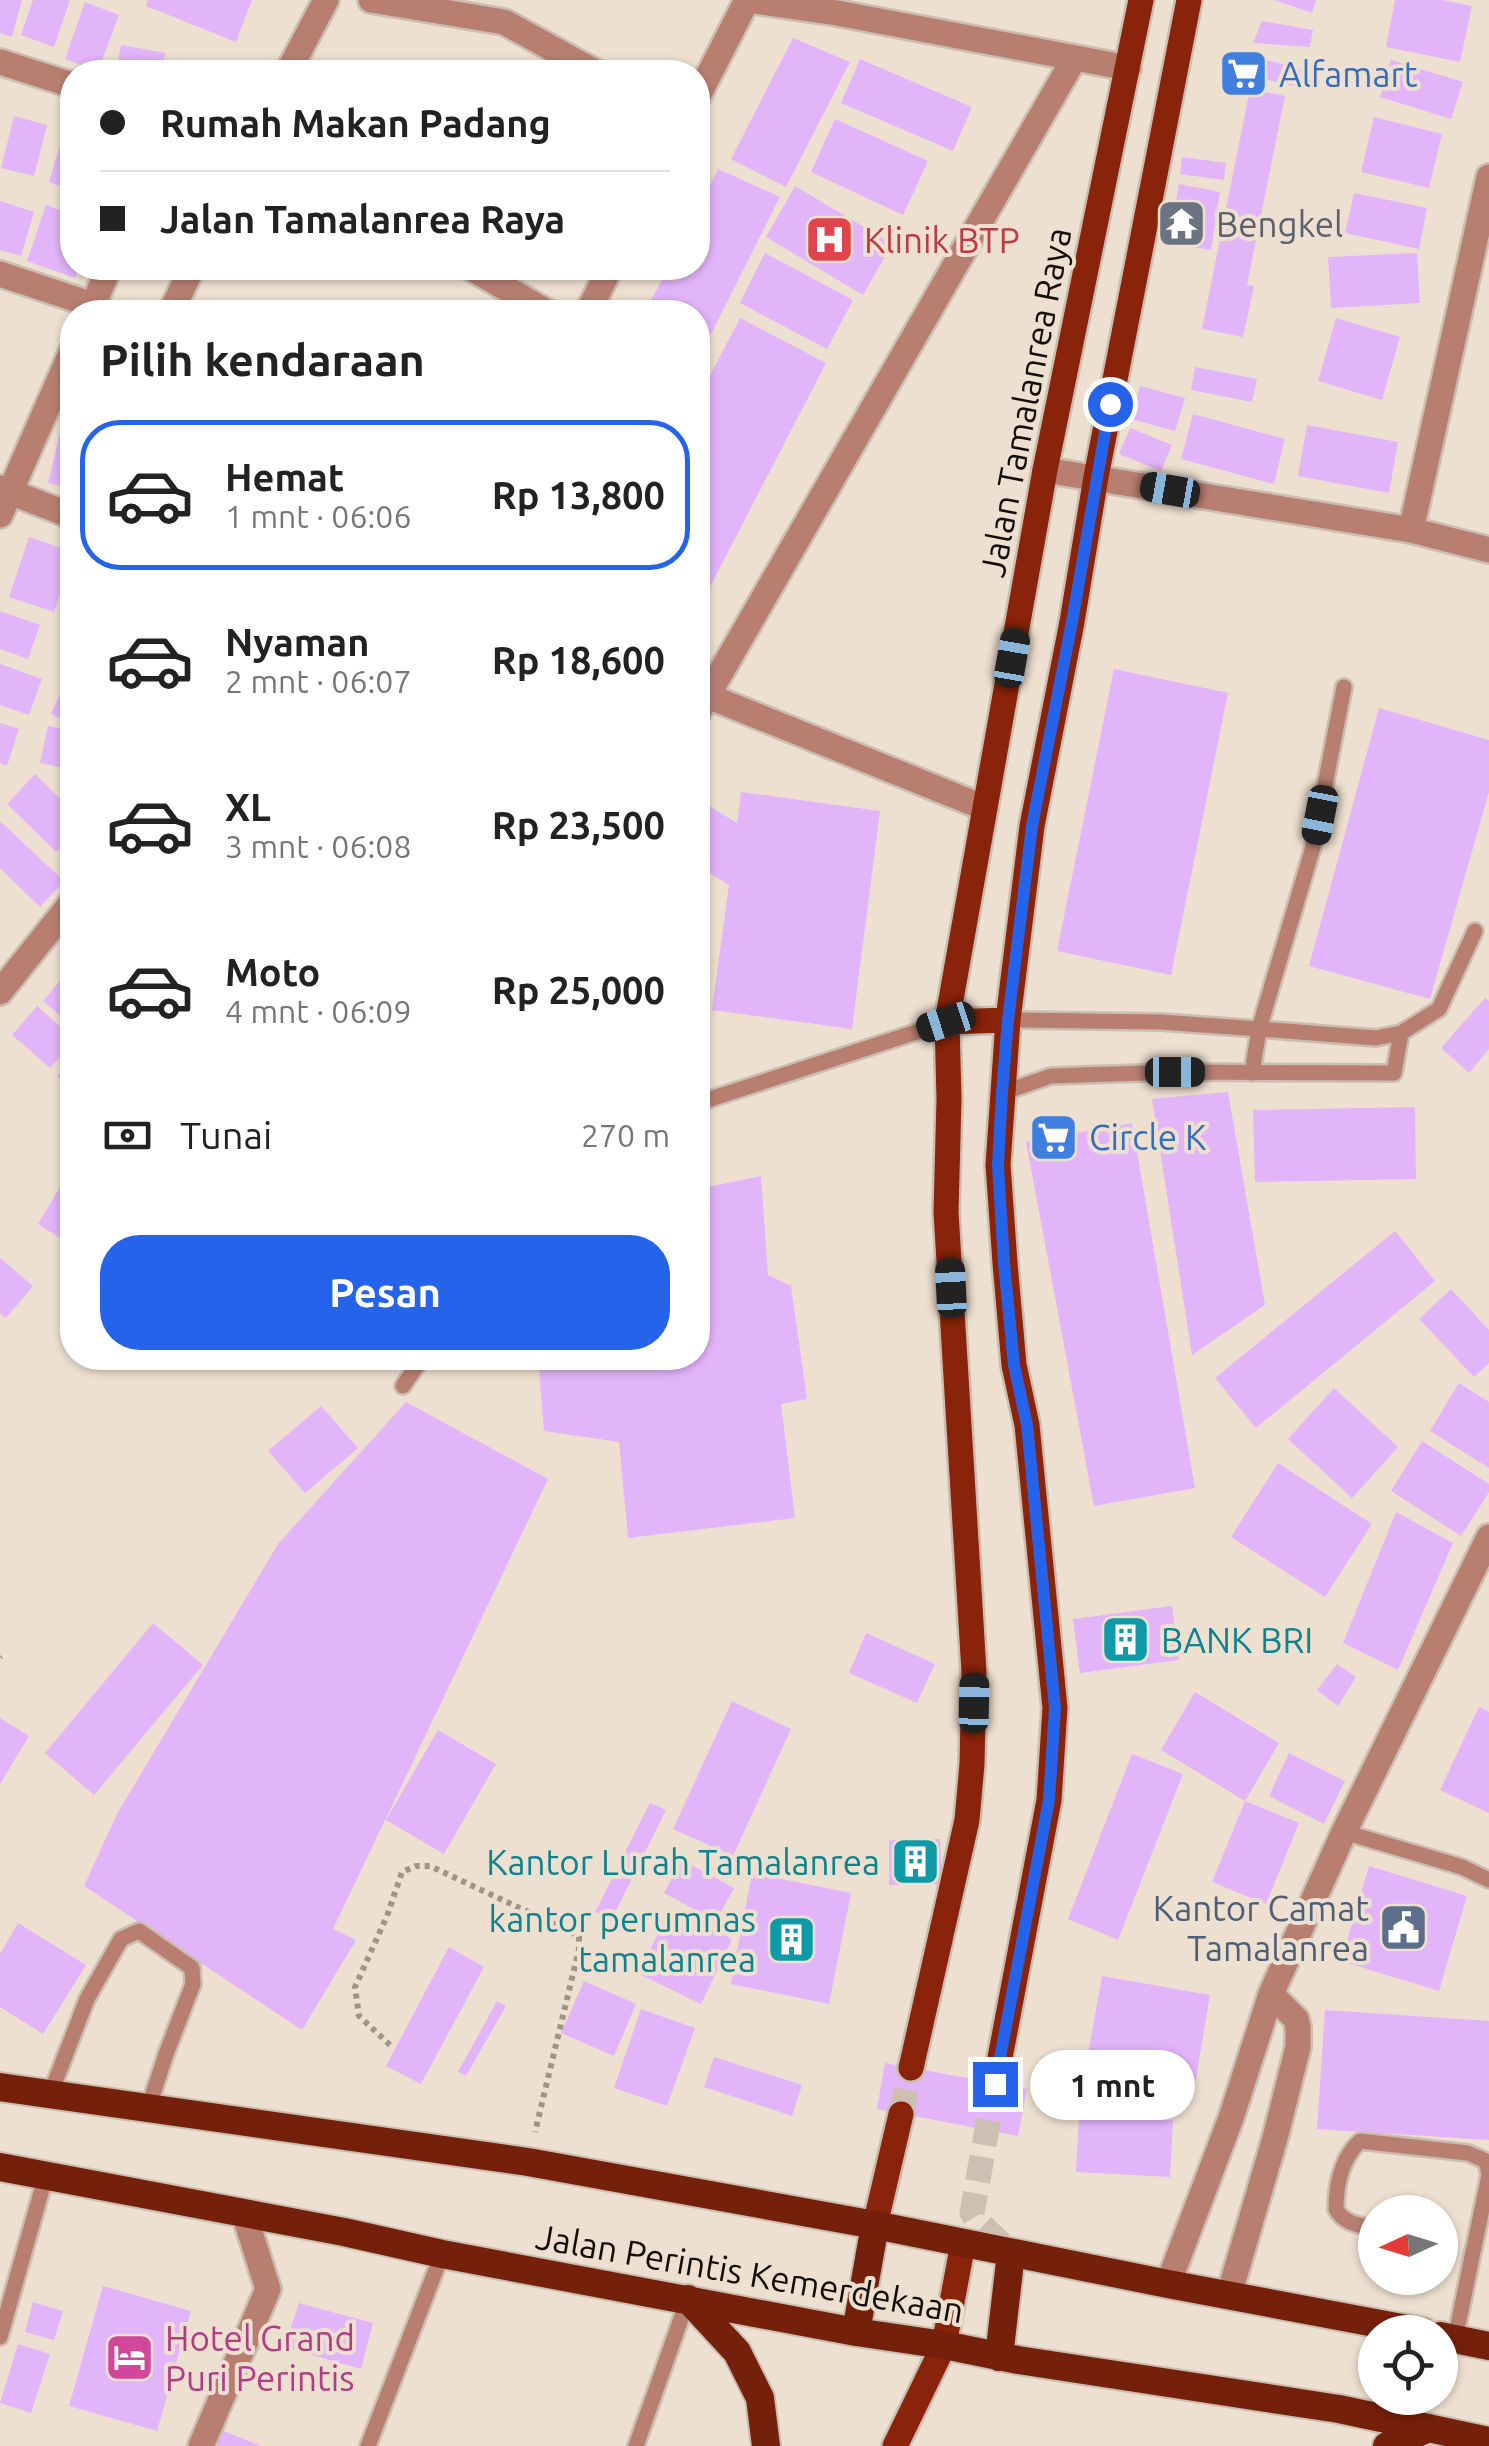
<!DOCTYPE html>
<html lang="id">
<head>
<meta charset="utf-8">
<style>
  :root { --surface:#fff; --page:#f6f6f6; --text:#222; --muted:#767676; --line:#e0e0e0; --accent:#2563eb }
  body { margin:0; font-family:Ubuntu,sans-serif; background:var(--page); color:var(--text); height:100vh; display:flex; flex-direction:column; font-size:38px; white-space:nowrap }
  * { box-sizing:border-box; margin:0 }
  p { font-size:32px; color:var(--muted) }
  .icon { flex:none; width:55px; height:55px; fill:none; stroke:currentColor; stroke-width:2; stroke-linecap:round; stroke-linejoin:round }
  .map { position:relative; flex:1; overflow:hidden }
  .panel { position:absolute; left:60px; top:300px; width:650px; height:1070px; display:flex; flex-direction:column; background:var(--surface); border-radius:40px; box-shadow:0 2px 8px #0004 }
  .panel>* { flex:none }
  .guide { position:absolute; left:60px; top:60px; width:650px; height:220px; border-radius:40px; box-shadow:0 2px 8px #0004; display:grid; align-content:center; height:220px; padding:0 40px; background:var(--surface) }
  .needle { width:65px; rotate:266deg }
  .controls { position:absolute; left:1358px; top:2195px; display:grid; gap:20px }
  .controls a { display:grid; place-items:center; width:100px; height:100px; border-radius:50%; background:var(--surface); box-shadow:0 2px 8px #0004; font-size:50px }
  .end { position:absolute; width:45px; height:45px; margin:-22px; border:12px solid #2563eb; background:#fff; box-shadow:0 0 0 5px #fff }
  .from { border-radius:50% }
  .bubble { position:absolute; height:70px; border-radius:35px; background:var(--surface); box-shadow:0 2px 8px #0004; font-size:32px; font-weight:700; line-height:70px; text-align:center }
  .car { position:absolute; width:30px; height:60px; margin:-30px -15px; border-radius:12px; box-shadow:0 0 8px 2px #0007; background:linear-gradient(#222 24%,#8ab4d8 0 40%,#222 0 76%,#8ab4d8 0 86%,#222 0) }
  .guide b { display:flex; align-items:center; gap:35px; height:95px; font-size:38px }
  .guide b+b { border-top:2px solid var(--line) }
  .guide i { width:25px; height:25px; background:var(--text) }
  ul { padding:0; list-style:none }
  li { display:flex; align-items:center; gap:30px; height:150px; margin:0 20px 15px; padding:0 20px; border:5px solid transparent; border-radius:40px }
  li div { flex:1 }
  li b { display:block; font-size:38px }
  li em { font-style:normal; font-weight:700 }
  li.current { border-color:var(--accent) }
  li>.icon { width:90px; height:90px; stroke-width:1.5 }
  h2 { padding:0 40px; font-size:45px; line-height:120px }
  .pay { display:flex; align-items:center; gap:25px; height:110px; padding:0 40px; font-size:38px }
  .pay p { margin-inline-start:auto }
  .action { display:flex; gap:20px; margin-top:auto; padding:20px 40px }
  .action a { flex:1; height:115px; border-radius:40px; background:var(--accent); color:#fff; font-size:40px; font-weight:700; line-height:115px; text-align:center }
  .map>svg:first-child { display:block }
</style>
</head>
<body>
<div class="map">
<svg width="1489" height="2446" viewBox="0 0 1489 2446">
  <rect width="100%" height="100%" fill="#eee0d0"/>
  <!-- building -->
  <path fill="#e2b4f9" d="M0 0H22L12 37 0 33Z
    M33 0H70L54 47 21 35Z
    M148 0H252L236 42 146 6Z
    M1274 0H1316L1312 13Z
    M1395 0H1443L1472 6 1460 62 1386 47Z
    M85 2 119 15 98 71 65 59Z
    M1262 21 1313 30 1310 47 1253 43Z
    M793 38 850 62 786 187 731 159Z
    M121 45 165 53 162 72H116Z
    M1258 58 1305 70 1297 87 1244 74Z
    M860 59 972 107 953 151 841 103Z
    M1391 60 1463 82 1451 119 1380 97Z
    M1250 89 1285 96 1247 285 1254 286 1243 337 1202 329Z
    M14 116 47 125 34 176 1 168Z
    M1374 117 1442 134 1429 188 1361 172Z
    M835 119 928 161 903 215 811 172Z
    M62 139 72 143V190L49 182Z
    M1182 157 1226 163 1224 180 1180 174Z
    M718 169 780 197 698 360V312H645L668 268H698V210Z
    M1179 184 1220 192 1211 250 1169 243Z
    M795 186 892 244 863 295 766 237Z
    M1354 193 1427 208 1419 249 1345 233Z
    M0 201 34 212 21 256 0 250Z
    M46 205 72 215V268H79L75 278 27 261Z
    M765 253 853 300 827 349 740 303Z
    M1417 253 1420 303 1331 308 1328 257Z
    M740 318 826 363 698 610V399Z
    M1336 318 1400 337 1382 400 1318 381Z
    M1195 367 1257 379 1252 402 1191 390Z
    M1140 386 1185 398 1175 431 1131 419Z
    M66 407 72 409V488L48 483Z
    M1193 414 1285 439 1274 484 1181 459Z
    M1307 425 1398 442 1389 493 1298 476Z
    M1130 428 1172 445 1161 471 1119 454Z
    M29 537 72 552V558L54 612 9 597Z
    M0 611 40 625 28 659 0 649Z
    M0 664 42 679 29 715 0 705Z
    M1114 669 1228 693 1171 975 1057 951Z
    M64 685 72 689V723L51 714Z
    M1379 708 1489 740V792L1430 999 1309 966Z
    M0 723 19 729 7 766 0 763Z
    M48 726 72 731V770L40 763Z
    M35 774 72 811V835L56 852 7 804Z
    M741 792 880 811 852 1029 712 1010 729 885 698 866V799L737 823Z
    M0 821 64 881 40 907 0 868Z
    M65 975 72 982V1026L43 1001Z
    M1485 998 1489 1001V1049L1469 1073 1441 1048Z
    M37 1006 72 1037V1043L50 1068 12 1035Z
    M72 1056V1088L57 1076Z
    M1228 1092 1265 1305 1192 1355 1152 1099Z
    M1415 1107 1416 1179 1255 1182 1253 1110Z
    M1132 1123 1195 1488 1094 1506 1026 1142Z
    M72 1167V1246L38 1224Z
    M761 1176 768 1275 791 1286 807 1399 781 1404 795 1518 628 1538 619 1442 544 1431 538 1358H698V1189Z
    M1395 1231 1435 1281 1256 1428 1215 1378Z
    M0 1258 33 1286 6 1318 0 1313Z
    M1451 1289 1489 1330V1363L1474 1377 1419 1319Z
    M1459 1383 1489 1402V1468L1430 1431Z
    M1334 1388 1398 1447 1352 1498 1288 1439Z
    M406 1402 548 1479 333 1929 356 1940 302 2030 84 1886 117 1814 278 1544Z
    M321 1406 358 1448 305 1493 268 1451Z
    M1422 1441 1489 1484V1492L1461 1536 1391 1491Z
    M1278 1463 1372 1524 1325 1597 1231 1537Z
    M1396 1512 1453 1543 1398 1670 1343 1643Z
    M1172 1606 1179 1660 1080 1673 1073 1619Z
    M153 1623 203 1665 94 1795 45 1753Z
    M866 1633 935 1664 917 1703 849 1673Z
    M1337 1664 1356 1677 1338 1706 1317 1690Z
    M1195 1692 1279 1743 1245 1801 1161 1750Z
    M732 1701 791 1729 733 1856 673 1829Z
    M1479 1707 1489 1712V1813L1440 1790Z
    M0 1718 29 1736 0 1784Z
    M438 1730 496 1764 444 1854 386 1820Z
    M1289 1753 1345 1781 1324 1824 1269 1796Z
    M1132 1754 1183 1774 1118 1940 1068 1919Z
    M1245 1801 1299 1823 1266 1904 1212 1882Z
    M650 1803 666 1810 611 1921 595 1912Z
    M940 1839 942 1884 889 1885V1840Z
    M682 1860 734 1888 716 1921 664 1893Z
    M1369 1866 1467 1896 1439 1991 1341 1961Z
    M752 1873 851 1893 829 2004 731 1984Z
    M669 1909 732 1939 701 2004 639 1974Z
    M18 1923 86 1965 43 2034 0 2007V1954Z
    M449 1947 484 1967 421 2084 386 2066Z
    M1102 1976 1210 1995 1193 2096 1084 2077Z
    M584 1981 636 2004 614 2056 561 2033Z
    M497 2001 506 2006 466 2076 458 2072Z
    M641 2009 695 2028 667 2106 614 2088Z
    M1325 2010 1489 2021V2140L1317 2129Z
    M714 2057 802 2085 792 2116 704 2087Z
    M885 2063 1027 2089 1018 2136 877 2109Z
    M1079 2116 1173 2120 1170 2177 1076 2172Z
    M103 2286 191 2311 157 2431 69 2406Z
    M33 2302 63 2311 54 2340 25 2332Z
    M299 2303 373 2323 361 2369 284 2347Z
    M18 2344 50 2354 31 2413 0 2403Z
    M214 2427 261 2446H207Z"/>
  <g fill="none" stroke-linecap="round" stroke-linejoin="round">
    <!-- primary-tunnel -->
    <path stroke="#cdc0b2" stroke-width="25" stroke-dasharray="25 12" stroke-linecap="butt" d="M995 2084 972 2213 977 2221 1011 2253
      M901 2114 911 2068"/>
    <defs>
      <path id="service" d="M1008 1020 1161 1022 1259 1029 1313 847 1344 687
        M1252 1073 1259 1029 1376 1038 1401 1033 1439 1009 1475 931
        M1002 1093 1051 1076 1175 1072 1394 1073 1401 1033
        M698 1103 947 1022
        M403 1386 422 1358
        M1344 1832 1462 1867 1489 1880
        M50 2095 87 1999 121 1939 139 1931 192 1968 193 1984 166 2054 148 2109
        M1375 2229C1360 2225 1344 2224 1336 2209 1336 2184 1341 2159 1360 2141L1468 2153 1486 2161 1489 2175 1455 2339
        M0 2337 46 2175
        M368 2446 442 2254
        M636 2446 688 2299"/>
      <path id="minor" d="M371 0 504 22 595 72
        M748 0 837 13 1128 68
        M0 62 72 85
        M288 72 326 0
        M698 96 747 0
        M471 268 547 312
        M0 274 93 305
        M90 312 109 268
        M171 312 192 268
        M588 312 610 268
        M1045 470 1411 530 1489 550
        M0 488 72 516
        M0 515 72 351
        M1411 530 1489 177
        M698 692 985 808
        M698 712 1074 59
        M0 992 72 902
        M1168 2284 1231 2118 1271 1994 1344 1832 1489 1537
        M1229 2295 1275 2138 1298 2047V2027L1296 2019 1271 1994
        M201 2446 268 2289 244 2213"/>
      <path id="primary" d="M947 1022 1008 1020
        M911 2068 967 1820 972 1764 974 1672 946 1212 949 1099 947 1022 1045 470 1141 0
        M995 2084 1049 1800 1055 1708 1027 1425 1014 1365 1005 1263 998 1165 1008 1020 1032 826 1072 622 1096 477 1189 0
        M875 2225 901 2114
        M895 2446 944 2345 963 2243"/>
      <path id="trunk" d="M0 2087 528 2162 875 2225 1168 2284 1423 2332
        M0 2167 344 2232 442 2254 856 2332 944 2345 1018 2360 1339 2409 1489 2441
        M688 2299 737 2352 760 2398 766 2446
        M856 2332 875 2225
        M1440 2336 1489 2346
        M999 2357 1011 2253
        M1387 2446 1429 2428"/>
    </defs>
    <!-- service casing -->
    <use href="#service" stroke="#cbbeb0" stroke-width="20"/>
    <!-- minor casing -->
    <use href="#minor" stroke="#cbbeb0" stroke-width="30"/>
    <!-- primary casing -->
    <use href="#primary" stroke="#cbbeb0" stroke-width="30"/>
    <!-- trunk casing -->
    <use href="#trunk" stroke="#cbbeb0" stroke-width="32"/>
    <!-- path -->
    <path stroke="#9f9488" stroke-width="6" stroke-dasharray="5 5" stroke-linecap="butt" d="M0 1657 1 1656
      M390 2045 359 2016 355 1987 387 1916 402 1872 416 1866H430L569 1931 579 1937V1949L535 2132"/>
    <!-- service -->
    <use href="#service" stroke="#b87f71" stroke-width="15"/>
    <!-- minor -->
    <use href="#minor" stroke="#b87f71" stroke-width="25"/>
    <!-- primary -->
    <use href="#primary" stroke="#892309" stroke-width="25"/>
    <!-- trunk -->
    <use href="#trunk" stroke="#74200b" stroke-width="28"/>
  </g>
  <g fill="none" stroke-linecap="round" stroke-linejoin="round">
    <!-- route -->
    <path stroke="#2563eb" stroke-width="12" d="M995 2084 1049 1800 1055 1708 1027 1425 1014 1365 1004 1263 998 1165 1002 1093 1008 1020 1032 826 1072 622 1110 404"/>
  </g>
  <!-- icons -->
  <defs>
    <symbol id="supermarket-square" viewBox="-11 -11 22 22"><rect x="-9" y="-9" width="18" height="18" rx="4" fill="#3f7fe0" stroke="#eee0d0"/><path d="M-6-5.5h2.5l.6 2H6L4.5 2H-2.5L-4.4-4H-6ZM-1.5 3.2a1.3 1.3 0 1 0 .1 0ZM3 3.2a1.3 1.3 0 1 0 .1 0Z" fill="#fff"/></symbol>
    <symbol id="temple-square" viewBox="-11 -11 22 22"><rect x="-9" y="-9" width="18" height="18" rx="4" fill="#6b7280" stroke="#eee0d0"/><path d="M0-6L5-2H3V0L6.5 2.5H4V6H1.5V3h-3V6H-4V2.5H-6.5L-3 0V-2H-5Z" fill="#fff"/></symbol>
    <symbol id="hospital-square" viewBox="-11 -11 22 22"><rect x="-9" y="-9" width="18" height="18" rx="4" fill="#e0444e" stroke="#eee0d0"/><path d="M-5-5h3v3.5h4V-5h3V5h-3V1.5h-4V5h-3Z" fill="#fff"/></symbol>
    <symbol id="building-square" viewBox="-11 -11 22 22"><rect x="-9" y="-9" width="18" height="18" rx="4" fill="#0f9aa8" stroke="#eee0d0"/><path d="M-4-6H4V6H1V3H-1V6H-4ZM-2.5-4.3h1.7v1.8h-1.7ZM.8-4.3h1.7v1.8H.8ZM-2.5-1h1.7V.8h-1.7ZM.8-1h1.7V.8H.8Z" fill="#fff"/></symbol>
    <symbol id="civic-square" viewBox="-11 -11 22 22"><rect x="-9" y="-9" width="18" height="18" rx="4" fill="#5c6f8a" stroke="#eee0d0"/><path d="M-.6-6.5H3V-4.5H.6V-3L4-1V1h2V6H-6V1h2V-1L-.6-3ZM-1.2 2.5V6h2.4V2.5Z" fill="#fff"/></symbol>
    <symbol id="hotel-square" viewBox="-11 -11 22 22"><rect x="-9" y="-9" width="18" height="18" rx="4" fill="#d1479c" stroke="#eee0d0"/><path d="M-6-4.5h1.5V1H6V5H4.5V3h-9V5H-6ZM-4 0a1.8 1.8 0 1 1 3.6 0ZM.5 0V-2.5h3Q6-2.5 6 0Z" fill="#fff"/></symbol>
  </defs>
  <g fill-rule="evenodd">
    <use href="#supermarket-square" x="1216" y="46" width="55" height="55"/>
    <use href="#temple-square" x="1154" y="196" width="55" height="55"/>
    <use href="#hospital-square" x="802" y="212" width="55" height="55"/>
    <use href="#supermarket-square" x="1026" y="1110" width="55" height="55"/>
    <use href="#building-square" x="1098" y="1612" width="55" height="55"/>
    <use href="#building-square" x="888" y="1834" width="55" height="55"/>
    <use href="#civic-square" x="1376" y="1900" width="55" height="55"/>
    <use href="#building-square" x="764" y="1912" width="55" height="55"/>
    <use href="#hotel-square" x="102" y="2330" width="55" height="55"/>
  </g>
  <g text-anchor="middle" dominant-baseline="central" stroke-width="8" stroke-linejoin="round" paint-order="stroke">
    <!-- shop labels -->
    <g font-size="35" fill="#366cbe" stroke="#eee0d0" text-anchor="start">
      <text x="1279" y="74">Alfamart</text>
      <text x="1089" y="1137">Circle K</text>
    </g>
    <!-- worship labels -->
    <g font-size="35" fill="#5b616d" stroke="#eee0d0" text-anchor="start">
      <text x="1216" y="224">Bengkel</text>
    </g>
    <!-- health labels -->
    <g font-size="35" fill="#be3a42" stroke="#eee0d0" text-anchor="start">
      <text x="864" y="240">Klinik BTP</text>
    </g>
    <!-- street labels -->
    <g font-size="35" fill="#130e09" stroke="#eee0d0">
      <text transform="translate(1025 402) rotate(-79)">Jalan Tamalanrea Raya</text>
      <text transform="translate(750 2273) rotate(10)">Jalan Perintis Kemerdekaan</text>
    </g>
    <!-- culture labels -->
    <g font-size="35" fill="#0d838f" stroke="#eee0d0" text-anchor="end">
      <text x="1161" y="1640" text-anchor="start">BANK BRI</text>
      <text x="880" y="1862">Kantor Lurah Tamalanrea</text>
      <text x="756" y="1919">kantor perumnas<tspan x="756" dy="40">tamalanrea</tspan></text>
    </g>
    <!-- service labels -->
    <g font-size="35" fill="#4e5e75" stroke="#eee0d0" text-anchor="end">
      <text x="1369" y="1908">Kantor Camat<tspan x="1369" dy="40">Tamalanrea</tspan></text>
    </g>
    <!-- hotel labels -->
    <g font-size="35" fill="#b23c85" stroke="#eee0d0" text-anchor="start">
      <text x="165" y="2338">Hotel Grand<tspan x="165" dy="40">Puri Perintis</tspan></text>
    </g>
  </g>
</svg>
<div class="controls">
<a><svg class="needle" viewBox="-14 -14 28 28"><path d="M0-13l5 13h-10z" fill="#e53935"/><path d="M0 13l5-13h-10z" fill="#767676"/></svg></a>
<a><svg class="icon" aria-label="locate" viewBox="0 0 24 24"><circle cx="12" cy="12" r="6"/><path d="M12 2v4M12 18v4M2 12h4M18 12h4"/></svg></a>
</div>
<i class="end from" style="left:1110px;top:404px"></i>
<i class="end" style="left:995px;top:2084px"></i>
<div class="bubble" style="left:1030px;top:2050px;width:165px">1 mnt</div>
<i class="car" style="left:1170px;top:490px;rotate:280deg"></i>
<i class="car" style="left:1012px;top:658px;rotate:10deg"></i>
<i class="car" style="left:1320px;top:815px;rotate:191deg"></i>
<i class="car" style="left:946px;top:1022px;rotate:252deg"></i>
<i class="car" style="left:1175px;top:1072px;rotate:90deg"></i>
<i class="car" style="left:951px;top:1288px;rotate:357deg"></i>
<i class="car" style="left:974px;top:1703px;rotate:1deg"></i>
<div class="guide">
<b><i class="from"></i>Rumah Makan Padang</b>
<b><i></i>Jalan Tamalanrea Raya</b>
</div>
<section class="panel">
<h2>Pilih kendaraan</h2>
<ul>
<li class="current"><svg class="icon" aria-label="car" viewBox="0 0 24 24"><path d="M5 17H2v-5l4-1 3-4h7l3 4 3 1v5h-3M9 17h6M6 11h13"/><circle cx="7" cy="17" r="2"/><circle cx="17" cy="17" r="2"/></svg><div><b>Hemat</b><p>1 mnt · 06:06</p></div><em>Rp 13,800</em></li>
<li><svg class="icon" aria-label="car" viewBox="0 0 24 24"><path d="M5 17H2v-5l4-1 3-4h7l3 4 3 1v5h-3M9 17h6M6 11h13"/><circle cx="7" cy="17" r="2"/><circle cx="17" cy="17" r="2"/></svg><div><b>Nyaman</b><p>2 mnt · 06:07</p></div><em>Rp 18,600</em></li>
<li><svg class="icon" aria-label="car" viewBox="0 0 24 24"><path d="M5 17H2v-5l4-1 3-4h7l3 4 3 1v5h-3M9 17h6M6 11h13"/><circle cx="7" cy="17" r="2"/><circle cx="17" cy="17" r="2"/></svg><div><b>XL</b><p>3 mnt · 06:08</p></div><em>Rp 23,500</em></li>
<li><svg class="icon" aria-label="car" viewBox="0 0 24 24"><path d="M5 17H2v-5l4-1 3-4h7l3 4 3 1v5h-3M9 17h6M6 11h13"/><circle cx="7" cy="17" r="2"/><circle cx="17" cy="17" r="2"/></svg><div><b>Moto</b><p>4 mnt · 06:09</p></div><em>Rp 25,000</em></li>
</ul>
<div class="pay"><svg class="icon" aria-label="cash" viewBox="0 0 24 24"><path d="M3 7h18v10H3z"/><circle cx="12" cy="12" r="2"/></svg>Tunai<p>270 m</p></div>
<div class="action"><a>Pesan</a></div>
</section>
</div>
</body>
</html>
